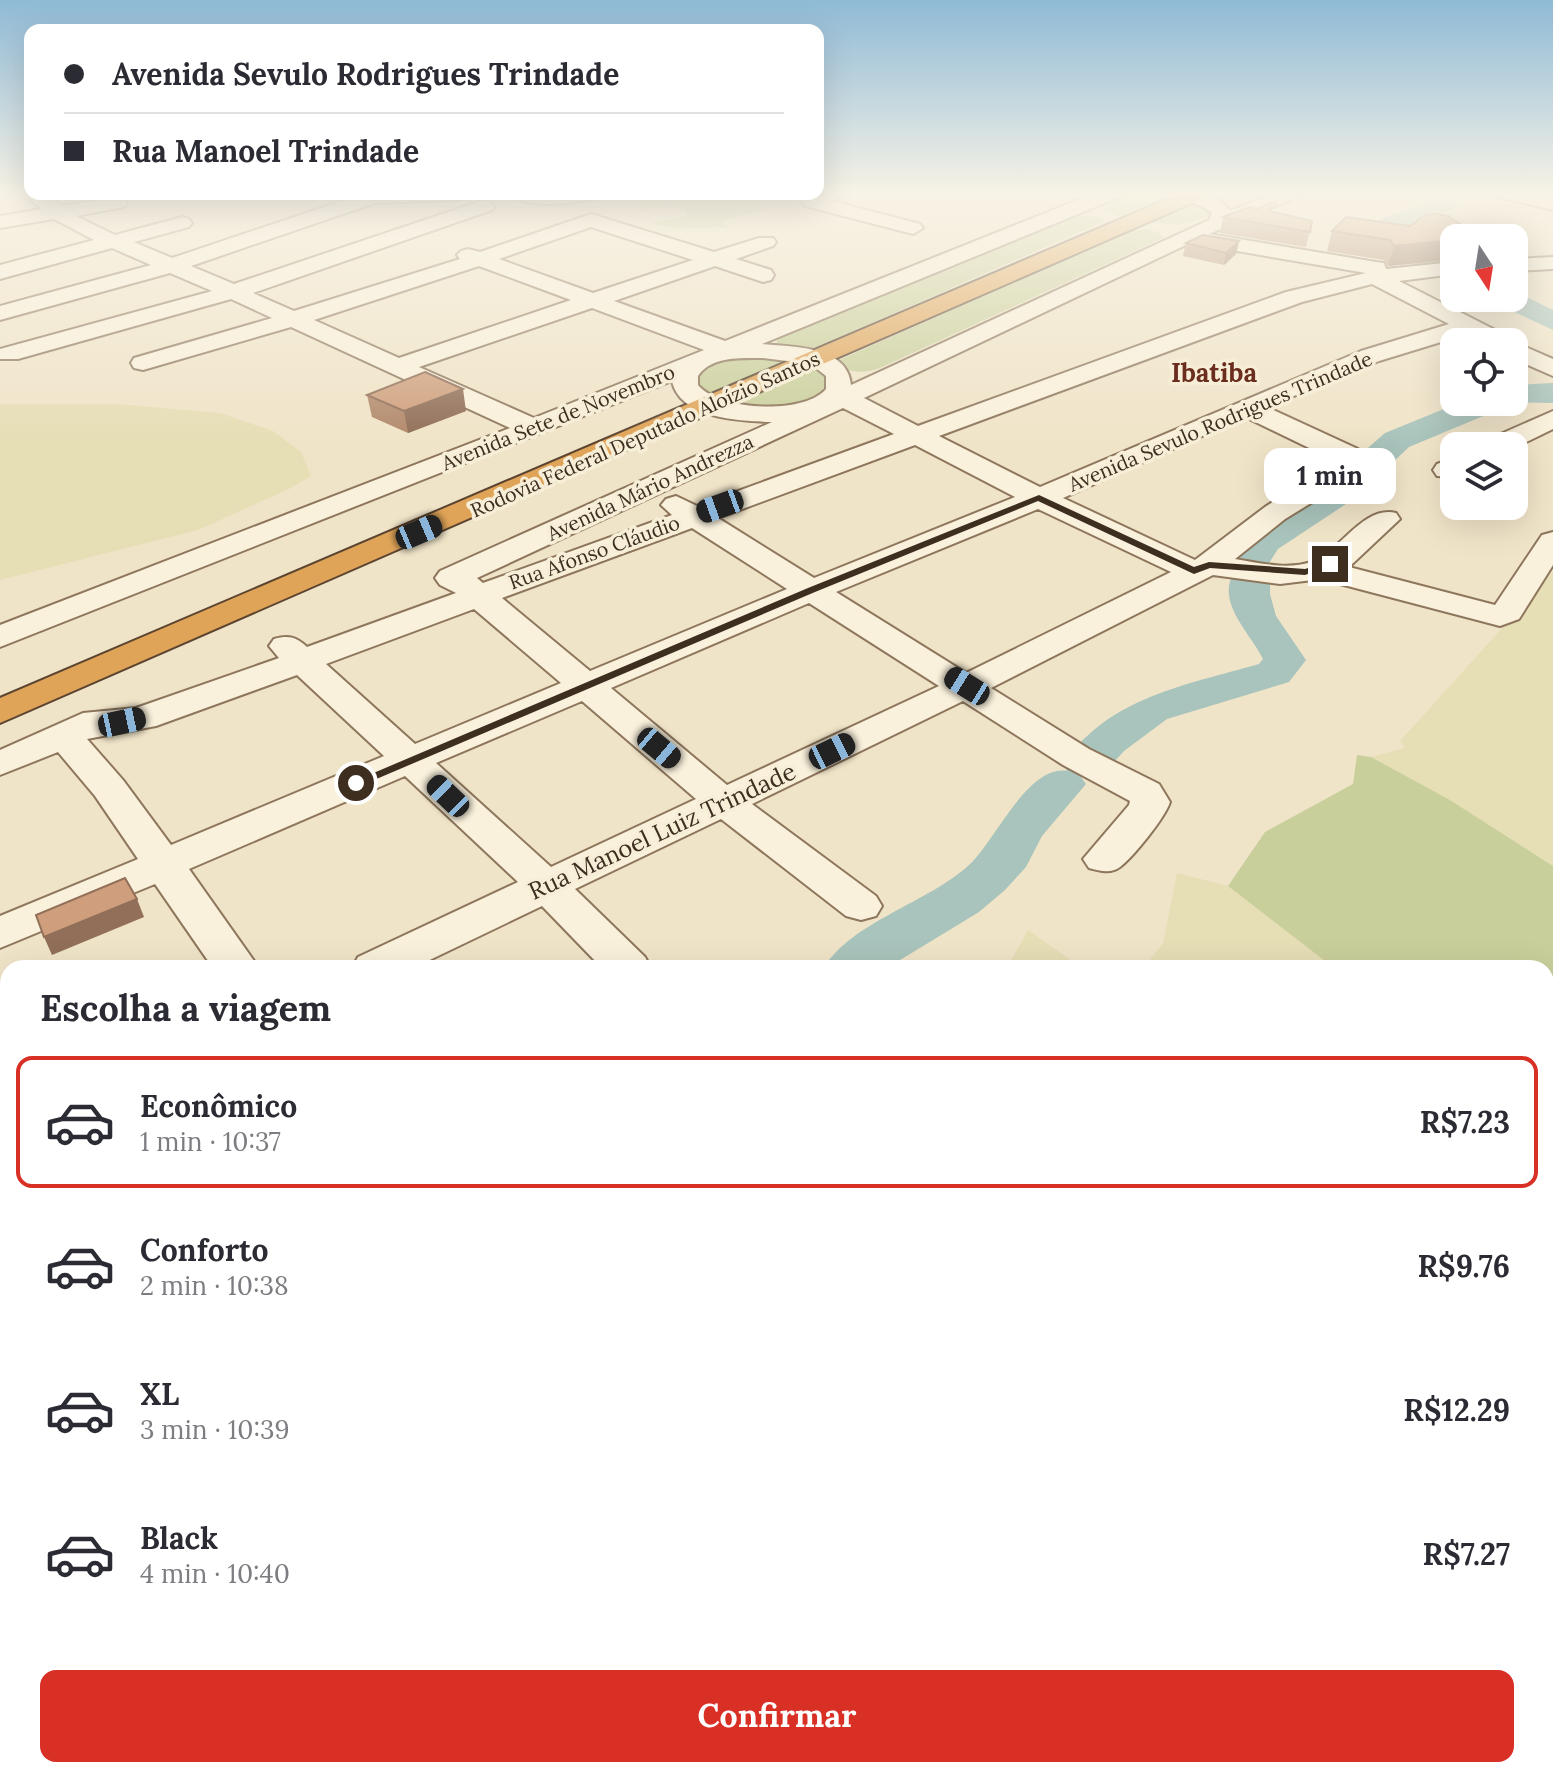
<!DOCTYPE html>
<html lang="pt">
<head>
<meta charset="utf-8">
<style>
  :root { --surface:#fff; --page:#f2f2f3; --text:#2b2b33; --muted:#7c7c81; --line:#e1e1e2; --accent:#d93025 }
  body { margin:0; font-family:Lora,serif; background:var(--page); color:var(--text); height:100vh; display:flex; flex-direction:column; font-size:30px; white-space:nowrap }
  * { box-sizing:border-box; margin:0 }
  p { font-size:26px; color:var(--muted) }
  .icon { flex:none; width:44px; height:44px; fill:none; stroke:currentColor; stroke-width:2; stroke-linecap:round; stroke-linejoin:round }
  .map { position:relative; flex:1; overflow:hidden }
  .details { position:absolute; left:0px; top:960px; width:1554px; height:818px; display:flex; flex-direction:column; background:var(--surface); border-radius:24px 24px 0 0; box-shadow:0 8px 32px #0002 }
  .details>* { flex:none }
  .banner { position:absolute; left:24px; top:24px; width:800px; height:176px; border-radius:16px; box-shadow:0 8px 32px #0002; display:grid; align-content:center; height:176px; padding:0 40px; background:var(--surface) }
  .needle { width:52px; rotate:168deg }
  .fabs { position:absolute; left:1440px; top:224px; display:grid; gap:16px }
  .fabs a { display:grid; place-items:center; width:88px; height:88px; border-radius:16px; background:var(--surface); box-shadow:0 8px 32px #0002; font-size:40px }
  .end { position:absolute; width:36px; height:36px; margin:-18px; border:10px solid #3d2e20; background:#fff; box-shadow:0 0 0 4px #fff }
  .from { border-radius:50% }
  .bubble { position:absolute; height:56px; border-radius:16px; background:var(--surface); box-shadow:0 8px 32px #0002; font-size:26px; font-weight:800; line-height:56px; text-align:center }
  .car { position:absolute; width:24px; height:48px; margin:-24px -12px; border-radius:10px; box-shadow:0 0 6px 2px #0007; background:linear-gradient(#222 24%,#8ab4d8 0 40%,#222 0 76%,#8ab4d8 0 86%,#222 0) }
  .banner b { display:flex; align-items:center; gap:28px; height:76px; font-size:30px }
  .banner b+b { border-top:2px solid var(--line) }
  .banner i { width:20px; height:20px; background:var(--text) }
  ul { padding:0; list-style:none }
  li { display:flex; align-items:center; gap:24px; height:132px; margin:0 16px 12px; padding:0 24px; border:4px solid transparent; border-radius:16px }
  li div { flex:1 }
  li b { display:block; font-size:30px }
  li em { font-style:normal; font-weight:800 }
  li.active { border-color:var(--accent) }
  li>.icon { width:72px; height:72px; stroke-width:1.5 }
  h2 { padding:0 40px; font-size:36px; line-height:96px }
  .button { display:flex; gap:16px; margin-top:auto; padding:16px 40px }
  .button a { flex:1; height:92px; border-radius:16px; background:var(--accent); color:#fff; font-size:32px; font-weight:800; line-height:92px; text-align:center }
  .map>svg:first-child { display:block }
</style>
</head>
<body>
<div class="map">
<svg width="1553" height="1777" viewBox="0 0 1553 1777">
  <rect width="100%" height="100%" fill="#f0e4c8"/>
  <!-- farmland -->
  <path fill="#e6deb5" d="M0 404H118L220 413 273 431 301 452 311 476 289 489 198 530 0 580Z
    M1553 572V866L1450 800 1371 757 1405 748 1400 741Z
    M1177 873 1228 886 1334 968H1144L1163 943Z
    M1028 930 1082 968H1007Z
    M1546 1124 1553 1129V1777H1275L1278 1770H1546Z
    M8 1514V1770H114L115 1777H0V1521Z"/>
  <!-- green -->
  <path fill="#c9cf9b" d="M1145 193 1178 196 1124 219 1106 209 1107 202 1117 197Z
    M662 194H760L756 196 767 207 720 223 731 227 675 229 651 223 686 216V210L675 205 640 209 634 203Z
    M1194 200 1212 211 1209 217 1180 225 1139 222Z
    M1075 215 1100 217 1105 221 817 347 803 350 776 343 779 337Z
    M1146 229 1158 232 1163 238 880 368C866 373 847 375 837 361L1128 231Z
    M734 356 798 358 710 396 696 384V377L708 365Z
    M818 365 826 371 829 386C806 414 760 407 728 403Z
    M1357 755 1371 757 1450 800 1553 866V1129L1546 1124V968H1334L1228 886 1265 832 1353 784Z
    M114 1770H1278L1275 1777H115Z"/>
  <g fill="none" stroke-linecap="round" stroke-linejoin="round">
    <!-- river -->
    <path fill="#a9c4bc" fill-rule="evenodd" d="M1435 192H1459L1462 199 1454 209 1401 228 1454 264V282L1426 272 1375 230 1380 219 1436 199Z
      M1514 291 1553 310V330L1497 304 1493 298H1514Z
      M1553 383V403L1505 402 1500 409 1409 447 1355 498 1278 549 1264 571 1270 579V594L1276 616 1306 660 1289 682 1167 719 1124 751 1103 774 1081 777 1086 784 1042 836 1026 867 1005 890 979 912 887 968H824C850 923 929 902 969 865 994 843 1028 764 1067 771L1063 764C1109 697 1186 685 1259 664L1263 659C1252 635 1215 602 1234 573L1229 565 1251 533 1329 482 1385 433 1461 402H1514V385Z
      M8 1444V1520L0 1524V1447Z"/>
    <defs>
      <path id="minor" d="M26 192 46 194 62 206 117 197 124 199 127 203 124 207 76 216 115 235 182 217 189 219 192 223 189 227 134 242 172 258 363 194H468L458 200 375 203 191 266 234 284 478 202 485 200 495 206 492 210 253 293 294 311 460 259 457 255 461 251 468 249 480 252 591 214 714 252 759 238H773L776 242 773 246 736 259 771 270 774 275 771 280 763 282 715 266 614 301 725 341 1098 192H1124L1122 196 762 344C791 347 848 345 851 385L1209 220 1212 213C1197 200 1180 201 1161 196L1159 192C1185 192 1212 187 1230 211L1277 192H1302L1300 196 1209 234 1376 262 1384 263 1386 269 1454 262V274L1399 281 1509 337 1513 342H1514L1553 359V376L1514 359V342H1483L1467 334 1379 361 1267 407 1358 449 1364 462 1350 479 1285 519 1235 559C1259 563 1288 570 1311 562 1341 551 1363 505 1396 513L1400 519 1349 567 1495 605 1542 535 1553 532V565L1519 619 1500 626 1321 579 1280 584 1213 575 991 688 1089 749 1159 784 1170 802C1165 818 1133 857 1120 867 1111 874 1100 871 1089 868L1083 859 1129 805 1130 801 1063 765 963 701 752 804 876 896 882 906 876 916 861 920 846 916 721 819 575 889 645 957 651 968H602L542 906 413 968H352L358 957 518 882 405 776 189 869 259 968H213L155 884 0 948V916L138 859 95 796 58 752 0 775V750L83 713 136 708 279 658 269 646 274 639C289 635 296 637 307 647L456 593 440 585 435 578 440 571 772 422C741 421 680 419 672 381L0 647V625L510 428 291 327 143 370 134 368 131 363 134 358 272 318 231 299 18 359H0V349L212 291 170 273 0 320V306L151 265 112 248 0 279V265L94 240 54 219 0 228V216L42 209 27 198ZM591 227 693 260 593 293 499 259ZM1190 243 1366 273 1286 292 918 426 864 398ZM479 266 571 300 399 358 314 320ZM1372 284 1449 324 1361 351 1040 487 939 436 1302 302ZM592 308 704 350 534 418 419 367ZM763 358 811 364 826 376V389C804 415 720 411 698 385V376C711 356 741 358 763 358ZM843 408 894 434 697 506 676 496 666 499 661 505 672 515 483 583 477 578ZM1245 417 1336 461 1265 507 1195 560 1063 498ZM915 445 1015 497 814 578 718 518ZM1038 509 1171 572 966 673 836 592ZM692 528 787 589 590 671 502 598ZM809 603 939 686 727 785 611 688ZM474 609 561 683 415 744 326 664ZM297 675 384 756 171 845 123 780 87 739 156 726ZM582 701 696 799 551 867 436 763Z
        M823 192H850L832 201 920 224 923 228 913 234 805 206 802 202 805 198Z
        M1492 192H1526L1553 198V210L1495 196Z
        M510 194H600L597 198C576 203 527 210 510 194Z
        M1553 257V269L1514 271V259Z
        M1553 411V429L1514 448 1483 446 1487 440Z
        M1454 458V477L1437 476 1433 470 1437 464Z
        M8 1124V1166L0 1168V1126Z"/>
      <path id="highway" d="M1184 192H1211L1208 196 0 723V698Z"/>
    </defs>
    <!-- minor casing -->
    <use href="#minor" stroke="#8d765c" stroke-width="4"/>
    <!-- highway casing -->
    <use href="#highway" stroke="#5b4430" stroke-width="4"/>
    <!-- minor -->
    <use href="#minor" fill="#faf1dc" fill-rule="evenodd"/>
    <!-- highway -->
    <use href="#highway" fill="#e0a458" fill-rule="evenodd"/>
  </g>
  <!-- wall -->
  <path fill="#b2896c" d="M1223 217 1312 221 1306 247 1220 233Z
    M1332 231 1454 238V260L1388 266 1384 260 1327 251Z
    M1239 241 1236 254 1224 265 1183 256 1186 243Z
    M367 395 466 411 408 433 372 417Z"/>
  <!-- shaded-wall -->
  <path fill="#916f58" d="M1454 240V259L1388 266 1394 246Z
    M1239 241 1236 254 1224 265 1226 253Z
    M463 389 466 411 408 433 404 411Z
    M137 899 144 917 52 955 44 937Z"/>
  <!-- building -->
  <path fill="#cf9f7d" stroke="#916f58" stroke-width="2" d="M1274 201 1276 205 1269 211 1312 221 1310 232 1223 217 1249 207 1258 209Z
    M1435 214 1448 216 1481 238H1454V240L1394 246 1390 240 1332 231 1346 217 1410 226 1425 215Z
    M1203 235 1239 241 1226 253 1186 243Z
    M425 372 463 389 404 411 367 395Z
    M125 878 137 899 44 937 36 915Z"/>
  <!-- sky -->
  <linearGradient id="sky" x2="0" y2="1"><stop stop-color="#8fbad6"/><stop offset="0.44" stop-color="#f8f3e6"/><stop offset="1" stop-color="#f8f3e6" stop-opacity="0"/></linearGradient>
  <rect width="1553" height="441" fill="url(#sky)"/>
  <!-- route -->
  <path fill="#3d2e20" d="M1039 495 1194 567 1209 562 1305 569 1330 561 1335 564 1305 575 1210 568 1194 574 1038 501 815 592 360 786 350 783 808 588Z"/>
  <g text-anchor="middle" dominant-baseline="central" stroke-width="7" stroke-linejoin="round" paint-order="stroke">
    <!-- far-street labels -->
    <g font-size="20" fill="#3d2e20" stroke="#f7eed8">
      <text transform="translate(558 417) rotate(-22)">Avenida Sete de Novembro</text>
      <text transform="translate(1220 421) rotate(-23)">Avenida Sevulo Rodrigues Trindade</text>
      <text transform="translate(645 434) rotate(-24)">Rodovia Federal Deputado Aloízio Santos</text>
      <text transform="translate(650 487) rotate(-25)">Avenida Mário Andrezza</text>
      <text transform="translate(594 552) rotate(-20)">Rua Afonso Cláudio</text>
    </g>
    <!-- street labels -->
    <g font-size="24" fill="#3d2e20" stroke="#f7eed8">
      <text transform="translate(662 831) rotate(-25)">Rua Manoel Luiz Trindade</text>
    </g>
    <!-- far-district labels -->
    <g font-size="26" font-weight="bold" fill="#6b2e1e" stroke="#f7eed8">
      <text x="1214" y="372">Ibatiba</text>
    </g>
  </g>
</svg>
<div class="fabs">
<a><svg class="needle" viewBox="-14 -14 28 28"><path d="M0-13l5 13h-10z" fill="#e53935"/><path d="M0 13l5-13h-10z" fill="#7c7c81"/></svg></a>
<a><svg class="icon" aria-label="locate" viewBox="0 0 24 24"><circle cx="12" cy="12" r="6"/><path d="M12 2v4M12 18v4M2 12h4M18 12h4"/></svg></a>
<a><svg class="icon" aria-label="layers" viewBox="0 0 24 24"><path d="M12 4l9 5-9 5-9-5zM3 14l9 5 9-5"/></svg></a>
</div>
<i class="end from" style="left:356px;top:783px"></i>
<i class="end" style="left:1330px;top:564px"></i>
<div class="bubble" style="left:1264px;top:448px;width:132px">1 min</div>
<i class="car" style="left:720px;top:506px;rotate:250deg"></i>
<i class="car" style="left:419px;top:532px;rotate:67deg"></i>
<i class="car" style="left:967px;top:686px;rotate:302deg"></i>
<i class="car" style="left:122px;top:722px;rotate:78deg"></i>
<i class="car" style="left:659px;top:748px;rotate:130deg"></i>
<i class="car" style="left:832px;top:751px;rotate:64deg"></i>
<i class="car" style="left:448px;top:796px;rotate:314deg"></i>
<div class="banner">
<b><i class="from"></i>Avenida Sevulo Rodrigues Trindade</b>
<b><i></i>Rua Manoel Trindade</b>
</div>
<section class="details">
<h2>Escolha a viagem</h2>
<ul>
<li class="active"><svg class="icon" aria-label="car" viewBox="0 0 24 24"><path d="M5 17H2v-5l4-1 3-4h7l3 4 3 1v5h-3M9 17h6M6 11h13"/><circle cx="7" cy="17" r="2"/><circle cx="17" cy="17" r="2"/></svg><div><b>Econômico</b><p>1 min · 10:37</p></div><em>R$7.23</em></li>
<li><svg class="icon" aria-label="car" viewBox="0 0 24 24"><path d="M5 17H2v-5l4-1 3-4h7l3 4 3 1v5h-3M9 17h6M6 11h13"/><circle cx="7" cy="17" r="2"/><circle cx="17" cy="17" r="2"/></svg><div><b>Conforto</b><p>2 min · 10:38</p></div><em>R$9.76</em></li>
<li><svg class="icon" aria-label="car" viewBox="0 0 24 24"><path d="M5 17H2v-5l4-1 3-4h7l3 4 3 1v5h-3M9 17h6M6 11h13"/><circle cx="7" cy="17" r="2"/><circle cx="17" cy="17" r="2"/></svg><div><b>XL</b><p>3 min · 10:39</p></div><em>R$12.29</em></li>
<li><svg class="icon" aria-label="car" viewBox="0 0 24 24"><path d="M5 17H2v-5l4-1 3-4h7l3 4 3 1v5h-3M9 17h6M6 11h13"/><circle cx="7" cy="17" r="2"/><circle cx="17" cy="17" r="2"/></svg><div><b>Black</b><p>4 min · 10:40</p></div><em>R$7.27</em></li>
</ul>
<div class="button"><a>Confirmar</a></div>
</section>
</div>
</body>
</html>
